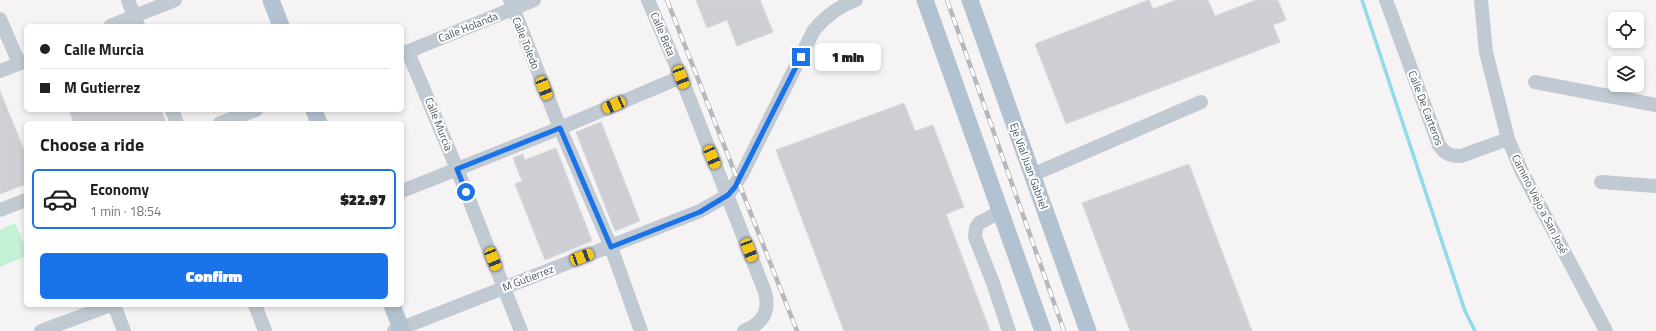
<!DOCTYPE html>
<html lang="en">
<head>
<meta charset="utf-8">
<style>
  :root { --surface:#fff; --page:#f6f6f6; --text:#222; --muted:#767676; --line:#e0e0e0; --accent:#1a73e8 }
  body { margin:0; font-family:"Titillium Web",sans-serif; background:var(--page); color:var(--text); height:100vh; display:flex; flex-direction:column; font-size:15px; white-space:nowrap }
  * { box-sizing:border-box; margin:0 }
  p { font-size:13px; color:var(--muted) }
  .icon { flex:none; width:22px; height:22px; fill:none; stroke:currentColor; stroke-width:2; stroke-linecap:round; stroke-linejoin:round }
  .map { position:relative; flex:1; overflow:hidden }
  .sheet { position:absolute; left:24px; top:121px; width:380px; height:186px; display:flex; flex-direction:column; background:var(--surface); border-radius:6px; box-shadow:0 2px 6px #0003 }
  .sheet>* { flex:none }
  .guide { position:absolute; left:24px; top:24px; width:380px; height:88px; border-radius:6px; box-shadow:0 2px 6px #0003; display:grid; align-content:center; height:88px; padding:0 16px; background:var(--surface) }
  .buttons { position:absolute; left:1608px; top:12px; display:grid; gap:8px }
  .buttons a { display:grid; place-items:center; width:36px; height:36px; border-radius:6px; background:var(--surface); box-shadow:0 2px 6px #0003; font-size:20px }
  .end { position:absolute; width:18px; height:18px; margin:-9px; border:5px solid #1a73e8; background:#fff; box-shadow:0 0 0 2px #fff }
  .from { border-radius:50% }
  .bubble { position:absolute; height:28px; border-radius:6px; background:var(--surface); box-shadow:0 2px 6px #0003; font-size:13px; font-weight:800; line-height:28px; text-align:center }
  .car { position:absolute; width:12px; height:24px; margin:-12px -6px; border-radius:5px; box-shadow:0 0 3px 1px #0007; background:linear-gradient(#f5c518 24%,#345 0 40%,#f5c518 0 76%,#345 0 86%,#f5c518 0) }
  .guide b { display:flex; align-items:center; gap:14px; height:38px; font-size:15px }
  .guide b+b { border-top:1px solid var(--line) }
  .guide i { width:10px; height:10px; background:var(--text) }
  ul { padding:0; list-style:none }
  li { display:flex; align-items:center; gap:12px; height:60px; margin:0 8px 6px; padding:0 8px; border:2px solid transparent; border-radius:6px }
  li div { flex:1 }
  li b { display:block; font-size:15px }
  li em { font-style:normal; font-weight:800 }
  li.selected { border-color:var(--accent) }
  li>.icon { width:36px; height:36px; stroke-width:1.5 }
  h2 { padding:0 16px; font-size:18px; line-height:48px }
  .cta { display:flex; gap:8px; margin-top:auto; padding:8px 16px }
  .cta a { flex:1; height:46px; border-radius:6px; background:var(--accent); color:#fff; font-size:16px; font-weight:800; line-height:46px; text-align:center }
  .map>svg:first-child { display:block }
</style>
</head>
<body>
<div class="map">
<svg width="1656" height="331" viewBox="0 0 1656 331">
  <rect width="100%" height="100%" fill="#f5f3f3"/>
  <!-- green -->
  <path fill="#c3f1d5" d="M15 223 26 248V256L0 267V230Z"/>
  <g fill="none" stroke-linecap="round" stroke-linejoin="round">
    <!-- stream -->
    <path stroke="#90daee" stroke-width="3.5" d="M1362 0 1465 311 1475 331"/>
  </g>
  <!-- building -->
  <path fill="#cdcfd5" stroke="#d7d9de" d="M696 0H760L773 32 737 46 727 20 707 28Z
    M1148 0H1149L1153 9 1176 0H1208L1215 16 1256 0H1278L1286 20 1273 25 1280 42 1066 124 1035 44Z
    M0 91 26 155V184L0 194Z
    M904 103 915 131 933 125 964 207 946 214 990 331H844L776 150Z
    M69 110H161L166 123H74Z
    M601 122 640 221 615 231 576 132Z
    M556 148 592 241 545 260 515 184 522 181 513 158 523 154 525 160Z
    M1189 164 1252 331H1130L1082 203Z"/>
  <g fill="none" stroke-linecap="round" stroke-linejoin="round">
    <!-- minor -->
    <path stroke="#c1cad2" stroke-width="14" d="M128 0 138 26
      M510 0 560 128 611 247 641 331
      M648 0 681 77 765 292C770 312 763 323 744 331
      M1386 0 1439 145C1445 154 1450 156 1461 156L1508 139
      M1481 0 1486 52 1508 139 1522 172 1606 331
      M0 19 19 63
      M110 26 175 0
      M408 52 457 169 521 331
      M402 54 534 0
      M0 71 26 61
      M1535 82 1656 105
      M172 110 177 123
      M220 123 256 110
      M1032 175 1201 102
      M1601 182 1656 186
      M402 191 560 128 681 77
      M0 210 26 200
      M1000 212 979 223 976 228 975 237 993 283 1009 331
      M114 305 124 331
      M255 305 265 331
      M41 331 111 305
      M394 331 700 211 728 195 742 174 814 30C826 16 839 6 856 0"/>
    <!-- major -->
    <path stroke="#b3c2d1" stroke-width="17" d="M271 0 281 26
      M925 0 1043 331
      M970 0 1088 331
      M314 110 319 123
      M392 305 402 331"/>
    <defs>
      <path id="rail" d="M667 0 797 331
        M947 0 1064 331"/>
    </defs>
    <!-- rail casing -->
    <use href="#rail" stroke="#b5b8bd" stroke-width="4.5"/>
    <!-- rail -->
    <use href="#rail" stroke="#fff" stroke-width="3" stroke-dasharray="9" stroke-linecap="butt"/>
  </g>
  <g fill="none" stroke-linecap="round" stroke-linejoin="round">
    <!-- route -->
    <path stroke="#1a73e8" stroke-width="5" d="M466 192 457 169 560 128 611 247 700 212 728 195 735 187 801 57"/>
  </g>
  <g text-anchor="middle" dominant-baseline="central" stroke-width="4" stroke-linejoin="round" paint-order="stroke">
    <!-- street labels -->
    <g font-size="11" fill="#4a5661" stroke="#fff">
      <text transform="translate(468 27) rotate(-22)">Calle Holanda</text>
      <text transform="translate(663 34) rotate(67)">Calle Beta</text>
      <text transform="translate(526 43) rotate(68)">Calle Toledo</text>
      <text transform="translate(1426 108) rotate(69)">Calle De Carteros</text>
      <text transform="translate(439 124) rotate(68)">Calle Murcia</text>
      <text transform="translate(1029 166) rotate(70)">Eje Vial Juan Gabriel</text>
      <text transform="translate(1540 204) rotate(63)">Camino Viejo a San José</text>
      <text transform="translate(528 278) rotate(-21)">M Gutierrez</text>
    </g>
  </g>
</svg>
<div class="buttons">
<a><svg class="icon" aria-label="locate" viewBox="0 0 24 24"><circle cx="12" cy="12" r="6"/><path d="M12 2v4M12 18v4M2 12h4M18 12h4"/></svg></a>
<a><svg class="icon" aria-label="layers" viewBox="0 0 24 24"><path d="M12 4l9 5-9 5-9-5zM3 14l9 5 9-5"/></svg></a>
</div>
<i class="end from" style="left:466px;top:192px"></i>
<i class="end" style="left:801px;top:57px"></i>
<div class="bubble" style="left:815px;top:43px;width:66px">1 min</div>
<i class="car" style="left:681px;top:77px;rotate:159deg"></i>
<i class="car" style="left:544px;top:88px;rotate:158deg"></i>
<i class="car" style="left:614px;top:105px;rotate:247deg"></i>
<i class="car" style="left:712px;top:157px;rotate:157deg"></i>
<i class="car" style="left:749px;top:250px;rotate:159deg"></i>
<i class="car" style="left:582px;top:257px;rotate:69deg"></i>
<i class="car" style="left:493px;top:259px;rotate:158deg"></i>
<div class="guide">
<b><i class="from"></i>Calle Murcia</b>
<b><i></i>M Gutierrez</b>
</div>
<section class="sheet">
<h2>Choose a ride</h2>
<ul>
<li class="selected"><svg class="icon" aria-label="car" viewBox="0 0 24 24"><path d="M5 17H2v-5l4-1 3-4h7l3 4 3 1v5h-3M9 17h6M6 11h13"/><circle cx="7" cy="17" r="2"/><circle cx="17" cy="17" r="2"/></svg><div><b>Economy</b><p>1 min · 18:54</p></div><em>$22.97</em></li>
</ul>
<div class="cta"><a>Confirm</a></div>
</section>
</div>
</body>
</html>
